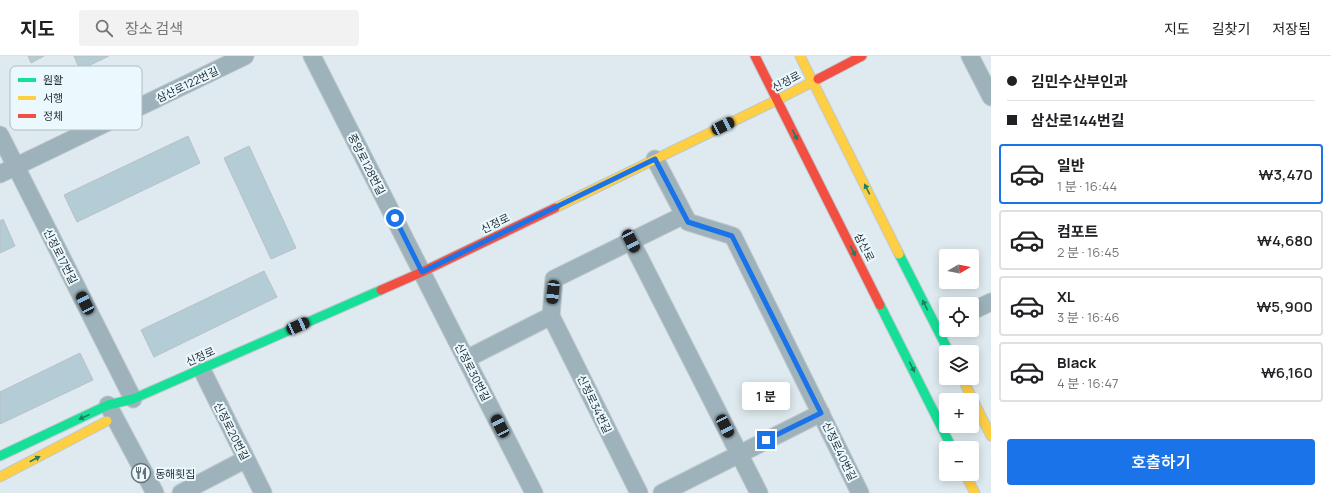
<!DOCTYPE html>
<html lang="ko">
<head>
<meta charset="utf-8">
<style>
  :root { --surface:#fff; --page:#f2f2f2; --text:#202124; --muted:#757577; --line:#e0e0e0; --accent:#1a73e8 }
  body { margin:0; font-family:Manrope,"Noto Sans KR",sans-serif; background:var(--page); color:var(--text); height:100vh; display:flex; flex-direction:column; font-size:15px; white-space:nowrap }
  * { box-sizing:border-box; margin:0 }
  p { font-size:13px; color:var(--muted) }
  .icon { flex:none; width:22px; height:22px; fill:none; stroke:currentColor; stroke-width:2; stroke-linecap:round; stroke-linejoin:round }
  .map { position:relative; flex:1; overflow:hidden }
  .panel { display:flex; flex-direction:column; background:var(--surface); width:340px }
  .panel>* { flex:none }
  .hud { display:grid; align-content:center; height:88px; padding:0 16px; background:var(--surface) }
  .needle { width:26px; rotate:81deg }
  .buttons { position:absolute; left:939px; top:193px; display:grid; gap:8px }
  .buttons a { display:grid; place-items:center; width:40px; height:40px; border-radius:4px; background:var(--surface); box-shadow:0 2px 10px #0003; font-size:20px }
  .end { position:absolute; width:18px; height:18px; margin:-9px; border:5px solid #1a73e8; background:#fff; box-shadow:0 0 0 2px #fff }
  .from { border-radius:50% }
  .bubble { position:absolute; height:28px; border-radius:4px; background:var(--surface); box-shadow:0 2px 10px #0003; font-size:13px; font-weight:600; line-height:28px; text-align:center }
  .car { position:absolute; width:12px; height:24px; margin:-12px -6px; border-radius:5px; box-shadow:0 0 3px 1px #0007; background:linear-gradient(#222 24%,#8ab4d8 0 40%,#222 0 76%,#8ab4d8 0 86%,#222 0) }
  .hud b { display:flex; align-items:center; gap:14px; height:38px; font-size:15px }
  .hud b+b { border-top:1px solid var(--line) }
  .hud i { width:10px; height:10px; background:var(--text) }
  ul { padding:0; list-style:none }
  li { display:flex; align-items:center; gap:12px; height:60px; margin:0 8px 6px; padding:0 8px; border:2px solid var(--line); border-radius:4px }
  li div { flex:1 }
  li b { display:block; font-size:15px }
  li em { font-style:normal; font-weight:600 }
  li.on { border-color:var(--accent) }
  li>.icon { width:36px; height:36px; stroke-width:1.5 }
  .button { display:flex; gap:8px; margin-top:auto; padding:8px 16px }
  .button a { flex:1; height:46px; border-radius:4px; background:var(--accent); color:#fff; font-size:16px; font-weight:600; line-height:46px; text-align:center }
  header { display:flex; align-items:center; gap:24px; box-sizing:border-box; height:56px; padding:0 20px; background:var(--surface); border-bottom:1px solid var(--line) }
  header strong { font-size:19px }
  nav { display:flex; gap:22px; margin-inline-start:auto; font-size:14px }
  .search { width:280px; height:36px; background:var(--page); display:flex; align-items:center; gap:10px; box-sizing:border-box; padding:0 14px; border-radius:4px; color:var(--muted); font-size:15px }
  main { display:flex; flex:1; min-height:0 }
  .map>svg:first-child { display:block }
</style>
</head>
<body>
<header>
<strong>지도</strong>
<div class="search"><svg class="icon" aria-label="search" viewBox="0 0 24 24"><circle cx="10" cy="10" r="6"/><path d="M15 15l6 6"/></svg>장소 검색</div>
<nav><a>지도</a><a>길찾기</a><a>저장됨</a></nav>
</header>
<main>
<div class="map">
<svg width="991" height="437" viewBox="0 0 991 437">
  <rect width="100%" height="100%" fill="#deeaef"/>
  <!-- building -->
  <path fill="#b3ccd5" stroke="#b8c1c5" d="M28 0H44L31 7Z
    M74 0H109L80 14Z
    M188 80 200 107 77 166 64 139Z
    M249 90 296 192 271 203 224 102Z
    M3 163 15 190 0 197V165Z
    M264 215 277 241 154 301 141 274Z
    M80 297 93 324 0 368V336Z"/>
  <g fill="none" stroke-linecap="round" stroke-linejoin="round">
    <defs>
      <path id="street" d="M312 0 534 437
        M970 0 991 41
        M0 79 133 343
        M655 103 688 166 733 180 860 437
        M0 118 245 0
        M631 185 759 437
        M972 255 991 246
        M551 260 639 437
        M466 303 551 260 554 223 684 159
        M201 312 263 437
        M108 349 155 437
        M181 437 246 403
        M662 437 821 357"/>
      <path id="fast" d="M899 198 949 296
        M880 249 952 392
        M0 400 108 349 133 343 381 234"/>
      <path id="slow" d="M800 0 899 198
        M555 152 777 44 818 23
        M962 322 991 380
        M965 418 975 437
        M0 421 107 365"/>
      <path id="jam" d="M755 0 880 249
        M818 23 862 0
        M381 234 422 216 555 152"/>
    </defs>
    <!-- street casing -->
    <use href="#street" stroke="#bfc8cb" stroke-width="19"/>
    <!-- fast casing -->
    <use href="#fast" stroke="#bfc8cb" stroke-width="11"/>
    <!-- slow casing -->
    <use href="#slow" stroke="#bfc8cb" stroke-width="11"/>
    <!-- jam casing -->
    <use href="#jam" stroke="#bfc8cb" stroke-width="11"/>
    <!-- street -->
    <use href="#street" stroke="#9db2ba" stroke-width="17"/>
    <!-- fast -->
    <use href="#fast" stroke="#16e098" stroke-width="9"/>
    <!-- slow -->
    <use href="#slow" stroke="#ffcf43" stroke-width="9"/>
    <!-- jam -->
    <use href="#jam" stroke="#f24e42" stroke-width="9"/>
  </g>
  <!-- one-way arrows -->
  <defs><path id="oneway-solid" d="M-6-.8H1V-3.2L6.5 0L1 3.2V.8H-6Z"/></defs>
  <g fill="#1f7f60">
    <use href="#oneway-solid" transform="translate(795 79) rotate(63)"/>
    <use href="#oneway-solid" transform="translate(867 133) rotate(-117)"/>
    <use href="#oneway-solid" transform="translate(853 195) rotate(63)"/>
    <use href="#oneway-solid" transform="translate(925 249) rotate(-117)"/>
    <use href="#oneway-solid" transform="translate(912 311) rotate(63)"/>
    <use href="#oneway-solid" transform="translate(84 361) rotate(155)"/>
    <use href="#oneway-solid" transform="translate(35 403) rotate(-28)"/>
  </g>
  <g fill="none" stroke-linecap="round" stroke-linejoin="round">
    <!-- route -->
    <path stroke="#1a73e8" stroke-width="5" d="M395 162 422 216 655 103 688 166 732 180 821 357 766 384"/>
  </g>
  <!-- icons -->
  <defs>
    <symbol id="restaurant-ring" viewBox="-11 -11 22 22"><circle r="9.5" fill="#ebf9fe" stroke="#677074" stroke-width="1.5"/><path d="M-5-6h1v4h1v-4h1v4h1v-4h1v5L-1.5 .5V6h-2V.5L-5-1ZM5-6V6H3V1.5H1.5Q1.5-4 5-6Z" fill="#677074"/></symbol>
  </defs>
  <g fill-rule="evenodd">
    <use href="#restaurant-ring" x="130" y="406" width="22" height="22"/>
  </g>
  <g text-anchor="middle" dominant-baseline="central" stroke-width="4" stroke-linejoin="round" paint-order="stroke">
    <!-- street labels -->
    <g font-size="11" fill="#272f32" stroke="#ebf9fe">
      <text transform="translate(786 25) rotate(-28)">신정로</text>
      <text transform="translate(187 28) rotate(-26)">삼산로122번길</text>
      <text transform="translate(367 108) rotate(63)">중앙로128번길</text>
      <text transform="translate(495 167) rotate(-26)">신정로</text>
      <text transform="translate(865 191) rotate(63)">삼산로</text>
      <text transform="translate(61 200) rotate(63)">신정로17번길</text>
      <text transform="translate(200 300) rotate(-24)">신정로</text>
      <text transform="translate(473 316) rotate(63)">신정로30번길</text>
      <text transform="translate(595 348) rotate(64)">신정로34번길</text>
      <text transform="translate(232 375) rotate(63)">신정로20번길</text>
      <text transform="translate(840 395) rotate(64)">신정로40번길</text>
    </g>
    <!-- poi labels -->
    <g font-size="11" fill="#272f32" stroke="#ebf9fe" text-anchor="start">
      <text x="155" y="417">동해횟집</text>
    </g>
  </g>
  <!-- legend -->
  <rect x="10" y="10" width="132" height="64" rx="6" fill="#ebf9fe" stroke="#b0bcc1" stroke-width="1"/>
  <rect x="18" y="22" width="18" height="4" fill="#16e098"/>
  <rect x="18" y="40" width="18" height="4" fill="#ffcf43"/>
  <rect x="18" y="58" width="18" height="4" fill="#f24e42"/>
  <g font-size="11" fill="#272f32">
    <text x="43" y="28">원활</text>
    <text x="43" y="46">서행</text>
    <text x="43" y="64">정체</text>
  </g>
</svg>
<div class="buttons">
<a><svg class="needle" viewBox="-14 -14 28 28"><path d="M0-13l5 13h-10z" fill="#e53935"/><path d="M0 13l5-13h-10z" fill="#757577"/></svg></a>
<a><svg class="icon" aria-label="locate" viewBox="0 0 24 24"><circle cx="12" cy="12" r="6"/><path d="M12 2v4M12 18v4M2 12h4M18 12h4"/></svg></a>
<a><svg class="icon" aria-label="layers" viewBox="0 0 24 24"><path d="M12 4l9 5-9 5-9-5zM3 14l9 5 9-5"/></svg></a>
<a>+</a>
<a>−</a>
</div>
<i class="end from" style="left:395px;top:162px"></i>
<i class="end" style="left:766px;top:384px"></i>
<div class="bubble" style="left:742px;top:326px;width:48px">1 분</div>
<i class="car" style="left:723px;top:70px;rotate:64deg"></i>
<i class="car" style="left:631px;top:185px;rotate:153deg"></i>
<i class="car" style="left:553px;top:236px;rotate:186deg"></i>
<i class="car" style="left:85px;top:247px;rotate:333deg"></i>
<i class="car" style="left:298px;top:270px;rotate:66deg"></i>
<i class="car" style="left:500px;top:370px;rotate:333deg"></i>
<i class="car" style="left:725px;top:370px;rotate:153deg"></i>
</div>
<section class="panel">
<div class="hud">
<b><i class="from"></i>김민수산부인과</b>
<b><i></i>삼산로144번길</b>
</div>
<ul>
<li class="on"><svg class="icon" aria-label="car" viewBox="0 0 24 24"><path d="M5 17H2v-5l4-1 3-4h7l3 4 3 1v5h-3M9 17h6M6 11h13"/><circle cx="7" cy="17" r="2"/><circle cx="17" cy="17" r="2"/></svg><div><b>일반</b><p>1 분 · 16:44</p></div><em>₩3,470</em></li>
<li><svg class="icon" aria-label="car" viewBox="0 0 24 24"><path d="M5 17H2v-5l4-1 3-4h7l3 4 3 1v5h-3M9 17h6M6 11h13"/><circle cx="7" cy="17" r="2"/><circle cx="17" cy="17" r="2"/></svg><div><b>컴포트</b><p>2 분 · 16:45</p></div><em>₩4,680</em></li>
<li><svg class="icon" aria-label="car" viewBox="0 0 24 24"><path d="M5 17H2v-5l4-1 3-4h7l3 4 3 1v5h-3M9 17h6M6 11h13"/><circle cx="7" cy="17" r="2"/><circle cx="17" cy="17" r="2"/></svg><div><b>XL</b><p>3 분 · 16:46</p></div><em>₩5,900</em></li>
<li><svg class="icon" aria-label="car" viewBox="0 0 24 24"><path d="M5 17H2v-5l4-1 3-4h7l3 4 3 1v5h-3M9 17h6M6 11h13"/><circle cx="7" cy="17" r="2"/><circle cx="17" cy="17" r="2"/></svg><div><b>Black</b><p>4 분 · 16:47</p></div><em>₩6,160</em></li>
</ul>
<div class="button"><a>호출하기</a></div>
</section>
</main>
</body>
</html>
